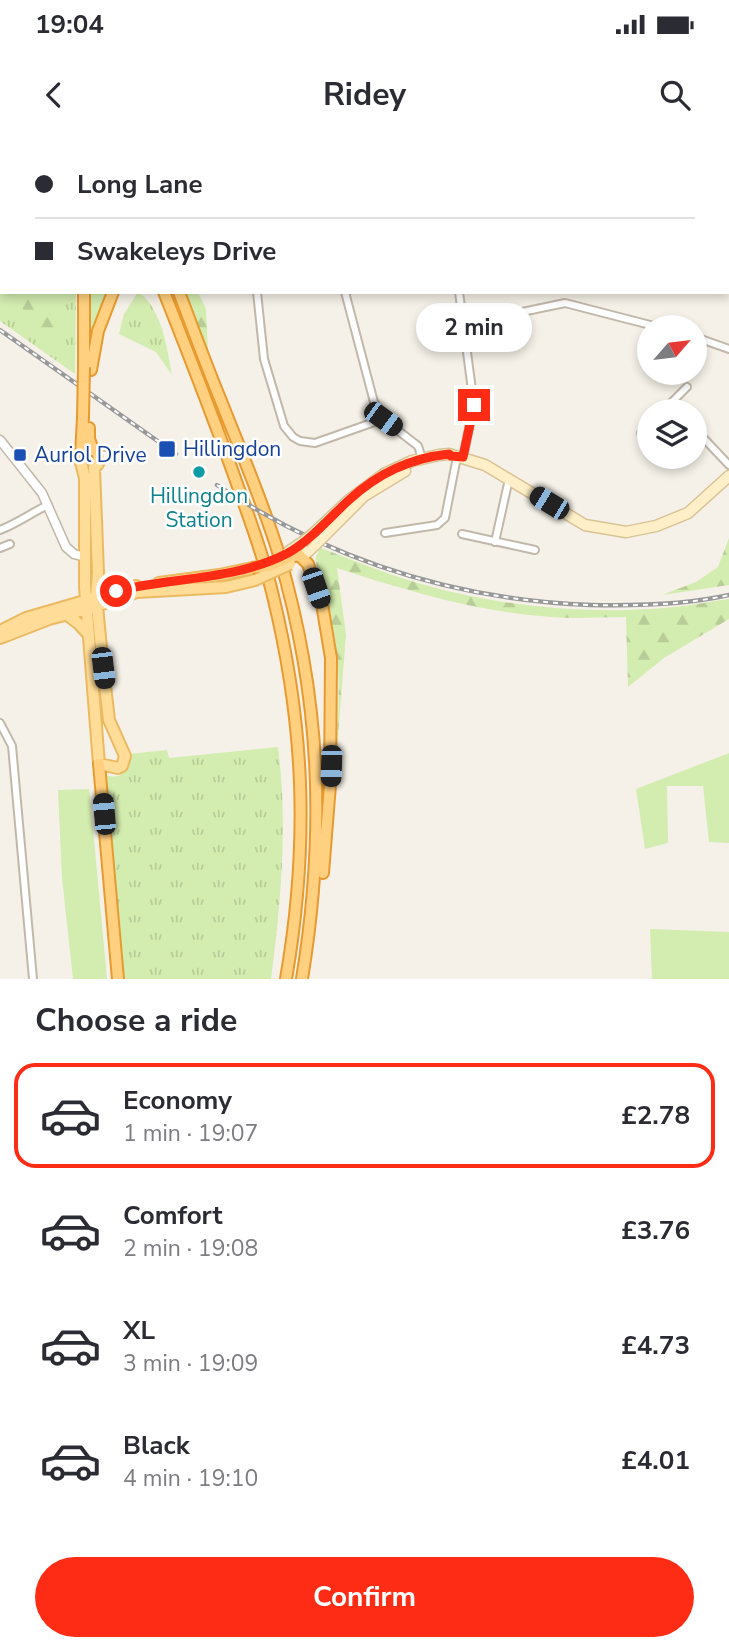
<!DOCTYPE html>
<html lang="en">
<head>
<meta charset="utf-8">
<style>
  :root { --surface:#fff; --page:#f7f7f7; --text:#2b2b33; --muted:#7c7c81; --line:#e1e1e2; --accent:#ff2c15 }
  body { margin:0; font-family:"Nunito Sans",sans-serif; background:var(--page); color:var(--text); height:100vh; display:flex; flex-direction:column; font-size:26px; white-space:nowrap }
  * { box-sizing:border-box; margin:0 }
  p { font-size:23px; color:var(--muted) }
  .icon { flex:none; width:38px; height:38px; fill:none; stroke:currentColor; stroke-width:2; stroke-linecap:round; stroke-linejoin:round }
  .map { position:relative; height:839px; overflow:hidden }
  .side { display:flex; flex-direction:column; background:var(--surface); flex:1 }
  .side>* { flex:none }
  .top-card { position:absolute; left:0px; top:0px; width:730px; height:154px; box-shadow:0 4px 10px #0003; display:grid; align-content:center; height:154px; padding:0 35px; background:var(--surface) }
  .needle { width:46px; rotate:62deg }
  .tools { position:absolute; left:637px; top:175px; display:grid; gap:14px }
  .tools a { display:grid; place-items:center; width:70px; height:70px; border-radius:50%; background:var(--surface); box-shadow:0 4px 10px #0003; font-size:35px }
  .end { position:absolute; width:32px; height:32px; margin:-16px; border:9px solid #ff2c15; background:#fff; box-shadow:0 0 0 4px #fff }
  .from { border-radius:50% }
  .bubble { position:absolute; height:49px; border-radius:24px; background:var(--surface); box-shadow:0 4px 10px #0003; font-size:23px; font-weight:700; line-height:49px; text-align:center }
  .car { position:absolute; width:21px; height:42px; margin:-21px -10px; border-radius:9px; box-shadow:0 0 5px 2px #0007; background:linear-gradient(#222 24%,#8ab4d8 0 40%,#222 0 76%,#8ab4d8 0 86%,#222 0) }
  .top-card b { display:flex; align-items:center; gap:24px; height:66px; font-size:26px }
  .top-card b+b { border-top:2px solid var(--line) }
  .top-card i { width:18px; height:18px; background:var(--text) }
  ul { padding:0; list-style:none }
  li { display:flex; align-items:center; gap:21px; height:105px; margin:0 14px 10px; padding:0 21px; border:4px solid transparent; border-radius:21px }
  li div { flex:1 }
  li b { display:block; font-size:26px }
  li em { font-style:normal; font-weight:700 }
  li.active { border-color:var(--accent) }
  li>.icon { width:63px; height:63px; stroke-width:1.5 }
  h2 { padding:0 35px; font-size:32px; line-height:84px }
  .button { display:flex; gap:14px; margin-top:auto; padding:14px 35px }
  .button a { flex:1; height:80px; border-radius:42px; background:var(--accent); color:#fff; font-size:28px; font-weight:700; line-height:80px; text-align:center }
  .status { display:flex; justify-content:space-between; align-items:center; height:49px; padding:0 35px; background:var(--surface); direction:ltr }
  .status svg { height:19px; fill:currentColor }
  header { display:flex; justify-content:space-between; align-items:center; height:91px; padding:0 35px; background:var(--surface); font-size:32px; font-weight:700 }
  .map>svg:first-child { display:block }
</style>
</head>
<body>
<div class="status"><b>19:04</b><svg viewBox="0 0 49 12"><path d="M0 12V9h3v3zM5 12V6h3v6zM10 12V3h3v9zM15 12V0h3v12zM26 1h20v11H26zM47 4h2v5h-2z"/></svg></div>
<header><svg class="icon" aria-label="back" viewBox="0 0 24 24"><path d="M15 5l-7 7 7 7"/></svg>Ridey<svg class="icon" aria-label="search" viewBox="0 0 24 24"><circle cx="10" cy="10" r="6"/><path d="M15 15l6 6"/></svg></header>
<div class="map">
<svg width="729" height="839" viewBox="0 0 729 839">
  <defs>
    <pattern id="grass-tufts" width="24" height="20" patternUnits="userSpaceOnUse" patternTransform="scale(1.75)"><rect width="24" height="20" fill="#d3ecaf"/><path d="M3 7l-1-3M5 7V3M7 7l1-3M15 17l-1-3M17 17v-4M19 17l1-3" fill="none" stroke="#b7cc97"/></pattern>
    <pattern id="forest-firs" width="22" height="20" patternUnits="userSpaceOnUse" patternTransform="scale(1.75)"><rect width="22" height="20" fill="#d3ecaf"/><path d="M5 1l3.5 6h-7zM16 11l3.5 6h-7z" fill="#b7cc97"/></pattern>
  </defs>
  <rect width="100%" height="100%" fill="#f5f1e8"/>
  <!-- grass -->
  <path fill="url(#grass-tufts)" d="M0 0H77L2 2V152H76L75 234 0 181Z
    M138 152C162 168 167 208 172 235L156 212 119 194 124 174Z
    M278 607C288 683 281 763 271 839H124L103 634C124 642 125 630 129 614L167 610 169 618Z"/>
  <!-- forest -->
  <path fill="url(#forest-firs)" d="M0 0 19 2H2V112Z
    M19 152H49L59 181 50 198 24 173Z
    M90 152H108L90 201Z
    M185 152H198L206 169 208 211Z
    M729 398V445L662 455 696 442 718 427Z
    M321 408C357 422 394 437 432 447 499 465 580 474 649 469 676 468 702 463 729 459V479L664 518 628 547 626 477C601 477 576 479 551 477 478 472 407 451 337 428L346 495 334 647C336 597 344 540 333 490 330 478 314 425 316 417 317 414 319 410 321 408Z"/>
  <!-- garden -->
  <path fill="#d3ecaf" d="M729 613V703L709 702 703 646H667L668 703 645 709 636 649Z
    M89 649 91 667 107 839H73L62 738 58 650Z
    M650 789 729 792V839H652Z"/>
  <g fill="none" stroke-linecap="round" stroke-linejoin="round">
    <defs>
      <path id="minor" d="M239 0V2
        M330 0V2
        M441 0V2
        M257 152 264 219 284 286 293 297 300 301 315 303 383 279
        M345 152 374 262 383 279 418 306 422 318
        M459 152 474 265 463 317
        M465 184 565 163 658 187
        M695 197 729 209
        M671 264 678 271
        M663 271 687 247
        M695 289 729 325
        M641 293 649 285
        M99 314 110 316
        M0 390C18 383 31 373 48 365
        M385 393 437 385 445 378 457 317
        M462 394 535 410
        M495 402 509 339
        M0 408 10 404
        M0 583 12 606 33 839"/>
      <path id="tertiary" d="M0 300 42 353 66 407 74 414 85 417"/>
      <path id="secondary" d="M314 393 348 361 384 334 412 321 439 315 449 314 485 325 585 385 626 392 656 386 688 373 729 336
        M324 396 364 356 405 331
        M288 412 303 402
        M302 417 316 404"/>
      <path id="primary" d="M90 309 96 311C101 317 100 324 94 328L98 433 96 456 103 528 109 580 125 616 122 626 118 628 99 624 85 447V338L80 319 83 312Z
        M159 443 219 435 252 428
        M66 474 79 484 89 495
        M2 490 26 478 136 446
        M0 498 49 479 88 469 137 452 226 447 255 440"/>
      <path id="trunk" d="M115 0 116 2
        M132 0V2
        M155 0V2
        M87 2V0
        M164 152C191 220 217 287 241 355 253 388 265 422 273 456 305 587 309 706 286 839
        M179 152C193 189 206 225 221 261 241 312 263 362 279 415 321 558 326 692 302 839
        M84 227V152
        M91 230 98 191 113 152
        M89 288V299L93 310
        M81 315 83 277
        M288 418 299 415 308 424 322 464 331 518 330 645 323 733
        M99 624 118 839"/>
    </defs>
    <!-- minor casing -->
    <use href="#minor" stroke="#c1b8aa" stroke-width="10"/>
    <!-- tertiary casing -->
    <use href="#tertiary" stroke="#c1b8aa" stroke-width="11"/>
    <!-- secondary casing -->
    <use href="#secondary" stroke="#d8c395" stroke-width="13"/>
    <!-- primary casing -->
    <use href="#primary" stroke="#ebba60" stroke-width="14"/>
    <!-- trunk casing -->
    <use href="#trunk" stroke="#e79a30" stroke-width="14"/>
    <!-- minor -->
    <use href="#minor" stroke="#fff" stroke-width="6"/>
    <!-- tertiary -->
    <use href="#tertiary" stroke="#fff" stroke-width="8"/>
    <!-- secondary -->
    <use href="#secondary" stroke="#ffefc8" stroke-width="10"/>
    <!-- primary -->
    <use href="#primary" stroke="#ffdc97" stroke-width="10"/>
    <!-- trunk -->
    <use href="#trunk" stroke="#ffd080" stroke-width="10"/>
    <defs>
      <path id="rail" d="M0 190 176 314
        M217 345C331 421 455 460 591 465 637 466 685 465 729 455"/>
    </defs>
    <!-- rail casing -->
    <use href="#rail" stroke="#989898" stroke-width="4.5"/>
    <!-- rail -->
    <use href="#rail" stroke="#fff" stroke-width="2" stroke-dasharray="5" stroke-linecap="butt"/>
    <defs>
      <path id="secondary-bridge" d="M303 402 314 393
        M316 404 324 396"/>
      <path id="primary-bridge" d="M255 440 290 424"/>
      <path id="trunk-bridge" d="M83 277 84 227
        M252 428 269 426 288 418"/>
    </defs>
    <!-- secondary-bridge casing -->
    <use href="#secondary-bridge" stroke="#d8c395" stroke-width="13" stroke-linecap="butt"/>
    <!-- primary-bridge casing -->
    <use href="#primary-bridge" stroke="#ebba60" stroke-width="14" stroke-linecap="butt"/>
    <!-- trunk-bridge casing -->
    <use href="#trunk-bridge" stroke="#e79a30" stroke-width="14" stroke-linecap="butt"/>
    <!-- secondary-bridge -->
    <use href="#secondary-bridge" stroke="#ffefc8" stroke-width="10"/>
    <!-- primary-bridge -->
    <use href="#primary-bridge" stroke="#ffdc97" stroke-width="10"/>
    <!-- trunk-bridge -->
    <use href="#trunk-bridge" stroke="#ffd080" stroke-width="10"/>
  </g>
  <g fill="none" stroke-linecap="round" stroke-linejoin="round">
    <!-- route -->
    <path stroke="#ff2c15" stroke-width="9" d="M116 451C173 437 234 441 288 413 311 400 329 378 349 360 377 334 410 318 449 314L451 316 463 317 474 265"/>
  </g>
  <!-- markers -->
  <g fill="#1a4fb4" stroke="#fff" stroke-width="2.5">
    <rect x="158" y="300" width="18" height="18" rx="3.5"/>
    <rect x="13" y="308" width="14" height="14" rx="3.5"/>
  </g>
  <circle fill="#0f9aa8" stroke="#fff" stroke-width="2.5" cx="199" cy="332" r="7"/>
  <g text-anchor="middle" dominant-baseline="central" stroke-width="5" stroke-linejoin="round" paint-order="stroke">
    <!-- transit labels -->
    <g font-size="21" fill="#164399" stroke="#fff" text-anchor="start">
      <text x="183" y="309">Hillingdon</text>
      <text x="34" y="315">Auriol Drive</text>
    </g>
    <!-- culture labels -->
    <g font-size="21" fill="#0d838f" stroke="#fff">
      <text x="199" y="356">Hillingdon<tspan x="199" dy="24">Station</tspan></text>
    </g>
  </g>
</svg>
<div class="tools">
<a><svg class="needle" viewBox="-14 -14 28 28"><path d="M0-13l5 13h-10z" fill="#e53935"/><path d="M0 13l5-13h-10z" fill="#7c7c81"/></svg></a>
<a><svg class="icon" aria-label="layers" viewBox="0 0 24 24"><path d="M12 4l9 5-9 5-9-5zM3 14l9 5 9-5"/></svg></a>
</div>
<i class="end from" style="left:116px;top:451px"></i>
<i class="end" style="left:474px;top:265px"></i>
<div class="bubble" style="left:416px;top:163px;width:116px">2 min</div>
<i class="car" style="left:383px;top:279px;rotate:126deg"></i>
<i class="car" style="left:549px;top:363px;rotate:301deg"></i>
<i class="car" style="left:316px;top:448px;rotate:161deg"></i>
<i class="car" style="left:103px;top:528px;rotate:173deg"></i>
<i class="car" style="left:331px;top:626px;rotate:182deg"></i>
<i class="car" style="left:104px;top:674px;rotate:355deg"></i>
<div class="top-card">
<b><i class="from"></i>Long Lane</b>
<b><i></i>Swakeleys Drive</b>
</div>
</div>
<section class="side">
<h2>Choose a ride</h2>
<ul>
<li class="active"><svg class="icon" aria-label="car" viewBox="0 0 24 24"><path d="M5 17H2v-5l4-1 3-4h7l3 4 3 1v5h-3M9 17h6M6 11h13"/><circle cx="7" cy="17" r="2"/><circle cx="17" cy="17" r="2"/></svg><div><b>Economy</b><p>1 min · 19:07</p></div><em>£2.78</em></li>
<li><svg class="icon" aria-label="car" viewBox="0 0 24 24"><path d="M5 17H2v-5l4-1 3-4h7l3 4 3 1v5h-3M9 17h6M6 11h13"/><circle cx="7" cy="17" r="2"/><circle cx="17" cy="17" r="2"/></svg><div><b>Comfort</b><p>2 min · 19:08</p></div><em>£3.76</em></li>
<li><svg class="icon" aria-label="car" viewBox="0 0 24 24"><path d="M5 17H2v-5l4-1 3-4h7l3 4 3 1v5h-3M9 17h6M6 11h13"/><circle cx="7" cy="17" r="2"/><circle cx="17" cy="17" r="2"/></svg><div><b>XL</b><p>3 min · 19:09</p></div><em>£4.73</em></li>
<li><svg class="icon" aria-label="car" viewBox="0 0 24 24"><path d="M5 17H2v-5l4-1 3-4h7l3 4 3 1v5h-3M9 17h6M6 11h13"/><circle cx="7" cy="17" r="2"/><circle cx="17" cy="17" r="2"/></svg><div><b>Black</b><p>4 min · 19:10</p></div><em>£4.01</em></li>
</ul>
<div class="button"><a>Confirm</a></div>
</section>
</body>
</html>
